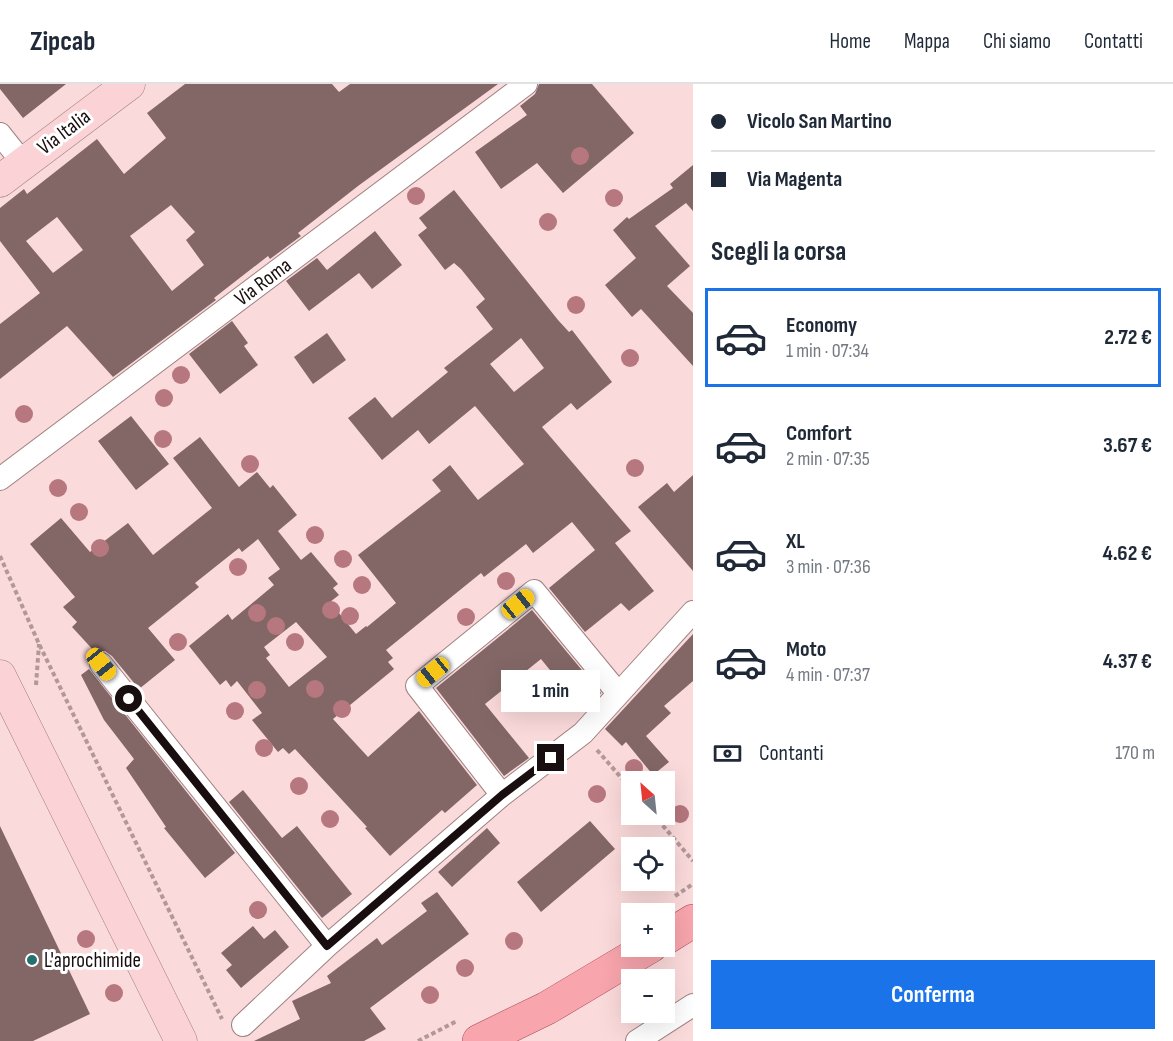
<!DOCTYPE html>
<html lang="it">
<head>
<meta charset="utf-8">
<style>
  :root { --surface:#fff; --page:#f6f6f7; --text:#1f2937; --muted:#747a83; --line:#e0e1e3; --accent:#1a73e8 }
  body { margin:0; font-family:"Sofia Sans Condensed",sans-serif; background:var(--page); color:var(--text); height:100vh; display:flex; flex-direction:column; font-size:22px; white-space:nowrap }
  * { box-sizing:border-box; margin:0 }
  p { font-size:20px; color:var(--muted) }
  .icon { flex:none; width:33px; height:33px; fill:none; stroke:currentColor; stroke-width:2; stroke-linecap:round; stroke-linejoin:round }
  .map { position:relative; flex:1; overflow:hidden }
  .side { display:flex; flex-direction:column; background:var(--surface); width:480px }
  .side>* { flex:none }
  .hud { display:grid; align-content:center; height:132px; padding:0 18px; background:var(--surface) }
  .needle { width:39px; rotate:333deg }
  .controls { position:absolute; left:621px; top:687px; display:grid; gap:12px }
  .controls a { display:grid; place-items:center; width:54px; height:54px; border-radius:0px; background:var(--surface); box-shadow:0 6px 24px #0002; font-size:30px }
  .end { position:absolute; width:27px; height:27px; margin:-14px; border:8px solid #190e0f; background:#fff; box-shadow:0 0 0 3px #fff }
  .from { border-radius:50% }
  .bubble { position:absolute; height:42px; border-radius:0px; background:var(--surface); box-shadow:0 6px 24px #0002; font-size:20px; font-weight:700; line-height:42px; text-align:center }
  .car { position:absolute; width:18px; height:36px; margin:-18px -9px; border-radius:8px; box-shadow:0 0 4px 2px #0007; background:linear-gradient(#f5c518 24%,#345 0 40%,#f5c518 0 76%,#345 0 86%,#f5c518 0) }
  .hud b { display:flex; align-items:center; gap:21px; height:57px; font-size:22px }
  .hud b+b { border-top:2px solid var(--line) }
  .hud i { width:15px; height:15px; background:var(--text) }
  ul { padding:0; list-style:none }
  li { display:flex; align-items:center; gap:18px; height:99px; margin:0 12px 9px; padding:0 6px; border:3px solid transparent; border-radius:0px }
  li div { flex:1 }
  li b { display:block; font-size:22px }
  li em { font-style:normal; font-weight:700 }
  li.active { border-color:var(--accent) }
  li>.icon { width:54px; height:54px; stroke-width:1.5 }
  h2 { padding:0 18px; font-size:27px; line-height:72px }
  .pay { display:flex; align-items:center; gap:15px; height:66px; padding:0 18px; font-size:22px }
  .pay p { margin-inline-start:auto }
  .cta { display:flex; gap:12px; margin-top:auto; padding:12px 18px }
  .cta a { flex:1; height:69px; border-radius:0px; background:var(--accent); color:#fff; font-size:24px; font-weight:700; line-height:69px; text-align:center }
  header { display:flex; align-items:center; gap:36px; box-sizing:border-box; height:84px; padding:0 30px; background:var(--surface); border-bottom:2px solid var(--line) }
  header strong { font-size:28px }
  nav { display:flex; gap:33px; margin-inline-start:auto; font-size:21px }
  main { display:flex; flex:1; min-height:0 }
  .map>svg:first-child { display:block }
</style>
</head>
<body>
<header>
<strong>Zipcab</strong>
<nav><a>Home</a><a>Mappa</a><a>Chi siamo</a><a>Contatti</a></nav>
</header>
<main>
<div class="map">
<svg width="693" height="957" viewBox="0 0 693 957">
  <rect width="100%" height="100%" fill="#fbdadb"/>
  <!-- building -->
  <path fill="#836767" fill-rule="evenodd" d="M0 0H66L23 34 0 5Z
    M185 0H332L339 8 350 0H498L358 102 298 149 301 152 270 175 268 172 214 214 216 216 113 293 67 242 0 295V240L40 209 0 157V124L24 105 27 110 97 55 124 90 166 54 147 29ZM171 121 195 148 186 156 204 181 172 207 130 152ZM57 133 83 166 53 189 26 157Z
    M539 0H592L634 49 563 109 537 79 501 105 475 68 527 31 520 22 535 10Z
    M693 81V127L686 119 655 142 690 182 667 202 693 229V282L641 225 632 233 605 201 636 174 613 146 627 133 629 135 673 104 670 100Z
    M454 106 558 236 569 248 572 246 612 298 577 326 571 319 542 343 631 447 615 459 654 507 629 527 621 519 585 548 549 504 595 466 572 438 533 469 526 460 484 493 481 489 386 566 393 574 388 578 394 585 333 635 368 673 419 627 477 701 445 729 442 726 390 772 365 744 367 743 295 665 289 670 283 664 278 668 252 636 262 629 237 597 231 603 226 596 220 601 189 562 228 530 232 536 274 501 268 494 280 485 258 455 242 468 239 464 195 499 199 503 148 544 175 576 139 605 112 572 105 567 95 568 72 543 77 538 63 523 75 513 30 460 61 434 90 468 128 439 153 471 212 424 173 374 200 353 239 403 257 388 270 404 273 401 297 431 278 447 301 476 311 468 338 500 333 504 339 511 330 518 356 550 366 542 367 543 396 519 358 471 441 407 432 396 450 381 478 416 524 380 475 322 429 360 418 346 382 376 348 334 375 313 392 334 448 288 444 284 493 245 476 223 485 215 461 185 454 179 445 186 418 151 427 144 419 134ZM521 254 544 284 514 308 490 280ZM296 538 327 573 289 603 266 574 270 571 264 563Z
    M375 147 402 181 372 205 359 189 309 227 286 197 317 174 327 186Z
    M232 237 248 259 244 262 258 281 220 310 189 270Z
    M327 249 346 276 313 300 294 273Z
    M131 332 169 380 136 406 98 357Z
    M693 391V487L638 423 667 399 674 408Z
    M532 526 601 609 584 628 541 575 485 620 529 674 504 692 436 604Z
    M693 550V597L664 622 671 629 646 652 669 678 653 691 626 658 622 662 605 645Z
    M89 585 235 769 205 794 164 744 166 743 126 684 134 675 104 636 81 591Z
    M243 706 282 754 297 742 352 810 322 834 229 718Z
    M590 737 615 765 541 828 517 798Z
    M0 742 90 930 33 957H0Z
    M487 744 500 759 452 803 438 788Z
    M437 808 469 850 370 924 386 945 364 957H254L300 935 292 917 331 899 327 892 377 854 382 861 427 827 421 819Z
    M253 842 264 855 275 846 289 863 241 904 226 886 232 881 221 869Z"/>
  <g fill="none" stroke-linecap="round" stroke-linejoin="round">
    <defs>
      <path id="street" d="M0 50 23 79
        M0 395 526 0
        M101 580 327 862
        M502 711 417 602 534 507 618 609
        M243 941 327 862 502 711 583 649 693 528
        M637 957 693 921"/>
      <path id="secondary" d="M0 97 129 0
        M0 592 181 957"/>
      <path id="primary" d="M664 855 693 837
        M479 957 547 924 651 862"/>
    </defs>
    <!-- street casing -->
    <use href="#street" stroke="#9f8182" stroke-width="24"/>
    <!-- secondary casing -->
    <use href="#secondary" stroke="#9f8182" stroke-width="33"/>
    <!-- primary casing -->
    <use href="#primary" stroke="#a74952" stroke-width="34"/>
    <!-- path -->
    <path stroke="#b29899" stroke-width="4" stroke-dasharray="4.5 3" stroke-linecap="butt" d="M0 472 39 560 222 935
      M36 601 39 560
      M597 666 632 706
      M653 730 693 777
      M675 812 693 800
      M418 957 457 937"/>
    <!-- street -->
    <use href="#street" stroke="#fff" stroke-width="22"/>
    <!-- secondary -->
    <use href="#secondary" stroke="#fbd2d6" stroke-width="32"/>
    <!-- primary -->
    <use href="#primary" stroke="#f8a5ad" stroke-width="33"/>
  </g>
  <!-- trees -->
  <g fill="#b6777e">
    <circle cx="580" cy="72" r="9"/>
    <circle cx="416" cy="112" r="9"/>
    <circle cx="614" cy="114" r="9"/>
    <circle cx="548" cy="138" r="9"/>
    <circle cx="576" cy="221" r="9"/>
    <circle cx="630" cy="274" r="9"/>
    <circle cx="181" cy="291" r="9"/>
    <circle cx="164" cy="314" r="9"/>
    <circle cx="24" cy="330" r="9"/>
    <circle cx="163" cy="355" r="9"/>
    <circle cx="250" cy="380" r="9"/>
    <circle cx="635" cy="384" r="9"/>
    <circle cx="58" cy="404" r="9"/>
    <circle cx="79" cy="428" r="9"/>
    <circle cx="315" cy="451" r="9"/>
    <circle cx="100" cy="464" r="9"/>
    <circle cx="343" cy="475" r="9"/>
    <circle cx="238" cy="483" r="9"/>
    <circle cx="506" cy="497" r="9"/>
    <circle cx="362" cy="501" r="9"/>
    <circle cx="331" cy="526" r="9"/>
    <circle cx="257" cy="529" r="9"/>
    <circle cx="350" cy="532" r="9"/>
    <circle cx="466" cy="533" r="9"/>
    <circle cx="276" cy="542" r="9"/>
    <circle cx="178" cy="558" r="9"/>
    <circle cx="295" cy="558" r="9"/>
    <circle cx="315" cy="605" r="9"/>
    <circle cx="257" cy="606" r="9"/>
    <circle cx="342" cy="625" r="9"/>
    <circle cx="235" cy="627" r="9"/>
    <circle cx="264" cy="664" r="9"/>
    <circle cx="634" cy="684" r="9"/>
    <circle cx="299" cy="702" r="9"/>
    <circle cx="597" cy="710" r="9"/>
    <circle cx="680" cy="730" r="9"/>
    <circle cx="330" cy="735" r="9"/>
    <circle cx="258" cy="826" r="9"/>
    <circle cx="86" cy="855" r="9"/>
    <circle cx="514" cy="857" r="9"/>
    <circle cx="465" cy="884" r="9"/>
    <circle cx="114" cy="909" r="9"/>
    <circle cx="430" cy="911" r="9"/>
  </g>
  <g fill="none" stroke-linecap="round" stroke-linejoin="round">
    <!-- route -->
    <path stroke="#190e0f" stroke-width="8" d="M129 615 327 862 502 711 551 674"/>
  </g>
  <!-- markers -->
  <circle fill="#257071" stroke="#fff" stroke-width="2" cx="32" cy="876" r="6"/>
  <g text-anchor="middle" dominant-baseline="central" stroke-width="6" stroke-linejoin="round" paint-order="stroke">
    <!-- street labels -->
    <g font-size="21" fill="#190e0f" stroke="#fff">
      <text transform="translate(64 48) rotate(-37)">Via Italia</text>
      <text transform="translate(263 198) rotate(-37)">Via Roma</text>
    </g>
    <!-- poi labels -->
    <g font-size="21" fill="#190e0f" stroke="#fff" text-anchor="start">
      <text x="44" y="876">L'aprochimide</text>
    </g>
  </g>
</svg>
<div class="controls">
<a><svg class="needle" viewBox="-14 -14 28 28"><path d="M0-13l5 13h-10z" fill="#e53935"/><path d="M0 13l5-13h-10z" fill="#747a83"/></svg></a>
<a><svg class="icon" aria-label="locate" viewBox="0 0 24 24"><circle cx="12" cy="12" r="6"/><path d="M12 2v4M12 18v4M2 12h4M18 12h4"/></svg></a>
<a>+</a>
<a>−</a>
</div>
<i class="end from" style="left:129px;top:615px"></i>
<i class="end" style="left:551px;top:674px"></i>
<div class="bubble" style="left:501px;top:586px;width:99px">1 min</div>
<i class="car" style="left:518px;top:520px;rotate:51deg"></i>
<i class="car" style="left:101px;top:580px;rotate:141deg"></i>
<i class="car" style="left:433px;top:588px;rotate:231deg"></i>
</div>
<section class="side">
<div class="hud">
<b><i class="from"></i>Vicolo San Martino</b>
<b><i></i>Via Magenta</b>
</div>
<h2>Scegli la corsa</h2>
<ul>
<li class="active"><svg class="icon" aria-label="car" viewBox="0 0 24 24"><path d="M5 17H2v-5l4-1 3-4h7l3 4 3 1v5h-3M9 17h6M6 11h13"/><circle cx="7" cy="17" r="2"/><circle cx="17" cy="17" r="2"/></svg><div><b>Economy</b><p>1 min · 07:34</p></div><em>2.72 €</em></li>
<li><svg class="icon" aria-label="car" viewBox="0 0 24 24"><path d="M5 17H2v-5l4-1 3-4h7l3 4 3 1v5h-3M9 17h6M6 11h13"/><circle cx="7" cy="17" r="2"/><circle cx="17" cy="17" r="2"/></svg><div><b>Comfort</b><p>2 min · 07:35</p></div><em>3.67 €</em></li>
<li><svg class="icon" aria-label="car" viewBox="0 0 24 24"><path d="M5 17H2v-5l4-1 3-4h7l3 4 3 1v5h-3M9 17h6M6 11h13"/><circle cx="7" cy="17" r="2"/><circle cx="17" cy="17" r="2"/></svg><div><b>XL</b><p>3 min · 07:36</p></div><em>4.62 €</em></li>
<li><svg class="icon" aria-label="car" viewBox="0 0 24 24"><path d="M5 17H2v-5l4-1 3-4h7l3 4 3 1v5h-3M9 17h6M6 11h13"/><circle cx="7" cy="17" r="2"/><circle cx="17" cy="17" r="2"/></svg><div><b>Moto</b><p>4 min · 07:37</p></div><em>4.37 €</em></li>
</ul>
<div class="pay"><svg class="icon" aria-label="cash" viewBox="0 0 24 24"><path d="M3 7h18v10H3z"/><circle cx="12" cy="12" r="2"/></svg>Contanti<p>170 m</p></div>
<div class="cta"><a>Conferma</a></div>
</section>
</main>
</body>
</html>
